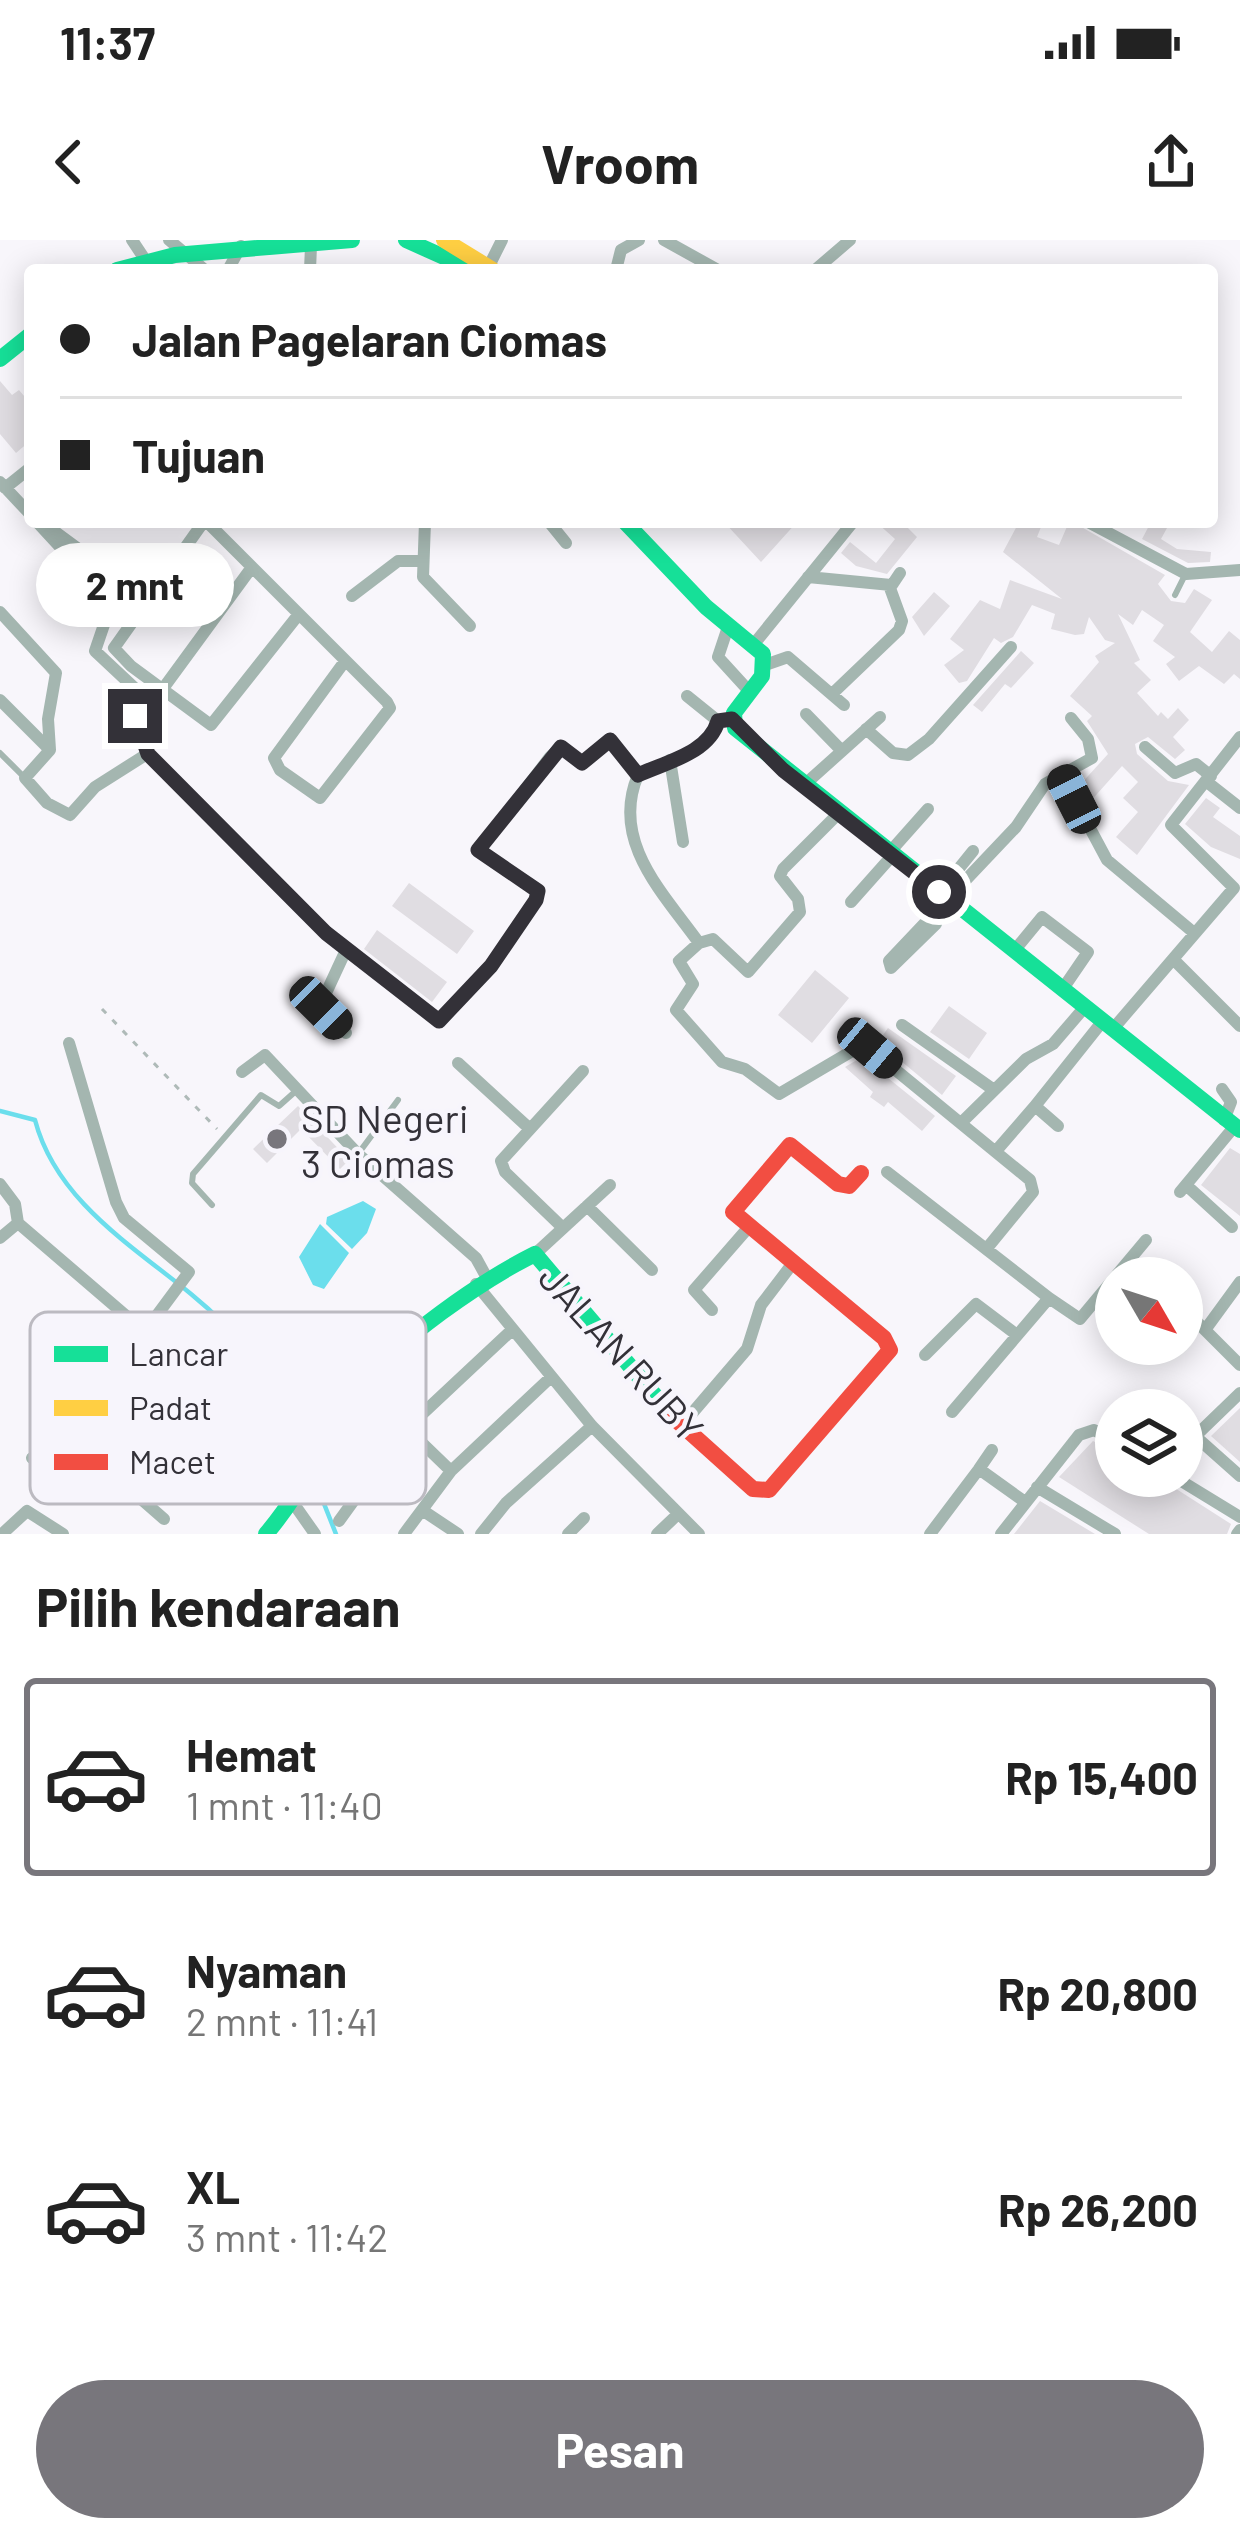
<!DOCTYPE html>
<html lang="id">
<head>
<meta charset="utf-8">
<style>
  :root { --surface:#fff; --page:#f2f2f2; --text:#222; --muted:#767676; --line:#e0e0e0; --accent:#78767c }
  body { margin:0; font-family:Barlow,sans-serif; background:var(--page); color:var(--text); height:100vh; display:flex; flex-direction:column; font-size:45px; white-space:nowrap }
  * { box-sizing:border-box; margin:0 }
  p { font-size:39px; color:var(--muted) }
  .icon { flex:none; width:66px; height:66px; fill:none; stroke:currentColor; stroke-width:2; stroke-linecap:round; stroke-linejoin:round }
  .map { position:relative; height:1294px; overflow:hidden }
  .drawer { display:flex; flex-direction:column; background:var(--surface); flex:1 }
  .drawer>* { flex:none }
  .top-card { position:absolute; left:24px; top:24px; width:1194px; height:264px; border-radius:12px; box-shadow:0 6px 30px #0003; display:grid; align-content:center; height:264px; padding:0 36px; background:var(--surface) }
  .needle { width:78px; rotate:129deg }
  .fabs { position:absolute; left:1095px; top:1017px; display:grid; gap:24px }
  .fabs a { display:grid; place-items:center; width:108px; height:108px; border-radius:50%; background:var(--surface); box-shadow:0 6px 30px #0003; font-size:60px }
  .end { position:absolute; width:54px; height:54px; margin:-27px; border:15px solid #333138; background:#fff; box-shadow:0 0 0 6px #fff }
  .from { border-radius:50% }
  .bubble { position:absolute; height:84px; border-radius:42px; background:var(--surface); box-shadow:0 6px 30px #0003; font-size:39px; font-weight:700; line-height:84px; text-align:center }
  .car { position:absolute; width:36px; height:72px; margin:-36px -18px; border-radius:15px; box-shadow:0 0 9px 3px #0007; background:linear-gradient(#222 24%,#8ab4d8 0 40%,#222 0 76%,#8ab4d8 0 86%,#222 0) }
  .top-card b { display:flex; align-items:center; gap:42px; height:114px; font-size:45px }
  .top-card b+b { border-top:3px solid var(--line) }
  .top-card i { width:30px; height:30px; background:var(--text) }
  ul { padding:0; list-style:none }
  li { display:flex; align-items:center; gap:36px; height:198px; margin:0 24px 18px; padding:0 12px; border:6px solid transparent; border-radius:12px }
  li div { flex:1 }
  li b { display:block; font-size:45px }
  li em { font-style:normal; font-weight:700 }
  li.active { border-color:var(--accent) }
  li>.icon { width:108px; height:108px; stroke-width:1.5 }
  h2 { padding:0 36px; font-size:54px; line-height:144px }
  .cta { display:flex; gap:24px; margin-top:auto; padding:24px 36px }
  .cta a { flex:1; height:138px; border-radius:72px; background:var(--accent); color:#fff; font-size:48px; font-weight:700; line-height:138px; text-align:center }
  .status { display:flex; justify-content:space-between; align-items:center; height:84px; padding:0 60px; background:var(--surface); direction:ltr }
  .status svg { height:33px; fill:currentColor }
  header { display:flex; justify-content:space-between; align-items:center; height:156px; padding:0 36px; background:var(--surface); font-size:54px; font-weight:700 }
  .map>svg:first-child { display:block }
</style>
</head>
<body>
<div class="status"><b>11:37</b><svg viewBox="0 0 49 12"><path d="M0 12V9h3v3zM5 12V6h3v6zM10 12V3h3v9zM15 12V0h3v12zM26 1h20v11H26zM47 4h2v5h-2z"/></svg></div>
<header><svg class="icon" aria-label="back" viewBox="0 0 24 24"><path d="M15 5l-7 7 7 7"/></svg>Vroom<svg class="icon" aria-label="share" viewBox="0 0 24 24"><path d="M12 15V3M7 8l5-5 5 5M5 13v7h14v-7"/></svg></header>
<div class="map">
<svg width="1240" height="1294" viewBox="0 0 1240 1294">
  <rect width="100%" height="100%" fill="#f8f6fb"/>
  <!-- water -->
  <path fill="#6bdeec" d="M363 961 376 969 367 993 352 1009 326 984 327 977Z
    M320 984 349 1013 324 1049 313 1045 299 1017Z"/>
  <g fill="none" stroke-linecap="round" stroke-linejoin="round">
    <!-- stream -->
    <path stroke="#6bdeec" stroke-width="4.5" d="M0 871 35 880C56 960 131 1005 191 1054 244 1097 291 1158 311 1224
      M315 1241 336 1294"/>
  </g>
  <!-- building -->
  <path fill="#e0dde2" d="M0 141 12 155 19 150 30 163V201L16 213 0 194Z
    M724 282H797L761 322Z
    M876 282 904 284 917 297 887 334 856 326 841 313 850 302 876 323 895 299Z
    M1019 282H1043L1037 297 1059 305 1069 282 1078 285 1165 335 1158 344 1171 361 1185 363 1194 349 1212 360 1190 392 1212 412 1229 391 1240 400V439L1234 434 1224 444 1199 426 1179 441 1166 424 1175 417 1153 401 1164 385 1142 370 1133 385 1118 374 1140 420 1134 423 1151 440 1137 453 1158 476 1161 472 1168 479 1178 468 1189 480 1173 497 1185 510 1175 519 1148 497 1135 504 1137 514 1168 541 1189 545 1137 615 1116 597 1138 572 1123 558 1138 542 1122 526 1089 563 1079 546 1108 514 1087 481 1092 476 1070 456 1099 422 1095 416 1115 403 1105 400 1089 377 1084 394 1075 395 1051 389 1055 374 1032 365 1013 397 1001 403 994 398 967 441 959 443 944 425 964 410 950 399 980 360 1000 369 1010 340 1062 359 1003 312Z
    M1151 282 1167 288 1161 299 1177 309 1211 312 1210 322 1188 323 1142 299Z
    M934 352 950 366 924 396 912 377Z
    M1021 411 1034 423 1011 448 1005 444 982 472 973 465Z
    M1206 558 1220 568 1213 577 1240 596V619L1211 607 1185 584Z
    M409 643 474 691 457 714 392 666Z
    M377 690 447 742 432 762 364 709Z
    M815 730 849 758 812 803 778 775Z
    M949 766 987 793 969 819 930 792Z
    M888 788 956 836 942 855 878 802Z
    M862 817 935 876 922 891 888 862 884 867 870 857 873 852 845 827Z
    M298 866 349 920 340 929 301 889 267 923 253 909Z
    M1230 908 1240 914V976L1201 945Z
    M1240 1168V1222L1211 1196Z
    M1093 1201 1116 1212V1236H1156L1231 1284 1227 1294H1149L1059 1237Z
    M1040 1261 1095 1294H1014Z"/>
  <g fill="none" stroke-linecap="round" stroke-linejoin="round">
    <!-- path -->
    <path stroke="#afbab8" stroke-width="3" stroke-dasharray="6 9" stroke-linecap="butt" d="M102 769 217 889"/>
    <!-- lane -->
    <path stroke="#a4b6b0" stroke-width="6" d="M1175 355 1184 337
      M0 513 25 538
      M358 914 398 860
      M212 965 192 943 193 934 261 855 279 866 297 850"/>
    <!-- street -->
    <path stroke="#a4b6b0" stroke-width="12" d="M132 0 144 18
      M169 0 205 30
      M664 0 718 30
      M489 26 502 0
      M228 30 241 6
      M310 30 311 6
      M616 30 621 10 639 0
      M815 30 850 0
      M0 242 30 274
      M5 248 30 228
      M42 282 84 313 138 370
      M425 282 423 337 470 386
      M549 282 566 303
      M1088 282 1186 334 1240 330
      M808 337 891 345
      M352 356 398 321H422
      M0 372 56 433 48 479 50 510 25 538 47 563 70 575 95 547 147 514 135 476 143 456 95 411 108 373 107 358 37 282
      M299 374 211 485 131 426 114 408 202 284H209L387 462 390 468 320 558 280 530 274 518 345 421
      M728 387 718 417 749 451
      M754 404 853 282
      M765 425 788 417 844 465
      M162 450 252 327
      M832 454 899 390 902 381 890 348 900 333
      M687 456 718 481 725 480
      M0 460 50 510
      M806 474 842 511
      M718 481C708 513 666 522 638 535 610 601 663 653 699 703L713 699 748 732 800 672 798 659 780 636 783 629 838 574
      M866 489 893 513 908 515 929 499 1011 407
      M1145 507 1175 533 1196 524 1211 536
      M147 514 326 693 439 781 491 726 536 660 538 651 479 610 550 517 561 507 582 523 610 500 638 535
      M670 520 683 602
      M1061 534 1107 620 1193 692
      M1207 542 1240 568
      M803 546 880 477
      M888 614 928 569
      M939 653 973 611
      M851 662 891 617
      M936 677V684L891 728 889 721 1016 587 1045 544 1092 518 1088 499 1071 478
      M699 703 679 721 693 744 676 770 722 822 745 829 779 854 864 804 1030 940 1033 952 988 1007
      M346 710 320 766 346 793
      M1014 711 1042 677 1088 712 1062 750
      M1173 719 1240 786
      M902 785 994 850
      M1112 790 1234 648 1171 585 1240 497
      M69 803 116 962 124 978 189 1032 68 1195 164 1279
      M458 823 530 889
      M242 832 265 815 358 914 476 1018 487 1038
      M1222 849 1231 862 1224 880
      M1035 866 1102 782
      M962 882 1026 819 1053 804 1084 768
      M996 911 1035 866 1058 886
      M887 932 1049 1058 952 1172
      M0 944 15 964 18 983
      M1186 945 1232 987
      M1180 952 1234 887
      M587 966 652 1030
      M18 983 216 1153 315 1294
      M563 988 505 932 501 921 583 831
      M0 998 18 983
      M535 1014 610 945
      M476 1044 592 1186 699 1294
      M1049 1058 1080 1079 1146 1000
      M712 1070 694 1050 748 988
      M1182 1090 1197 1082 1240 1125
      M1205 1090 1240 1042
      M925 1115 976 1064 1017 1095
      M362 1145 451 1231
      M682 1185 747 1109 761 1065 793 1023
      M1195 1196 1240 1236
      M147 1207 206 1142
      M1182 1209 1240 1153
      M32 1218 68 1195
      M979 1229 992 1210
      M1173 1236 1240 1277
      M1037 1247 1115 1294
      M204 1249 249 1203
      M422 1270 458 1294
      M339 1281 404 1191 512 1090
      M2 1294 27 1271 63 1294
      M404 1294 451 1231 550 1138
      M481 1294 506 1263 592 1186
      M568 1294 584 1278
      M657 1294 678 1274
      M930 1294 979 1229 1025 1262
      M1001 1294 1079 1195 1094 1190 1116 1202
      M1237 1294 1240 1290"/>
    <!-- fast -->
    <path stroke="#16e098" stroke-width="16" d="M406 0 473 30
      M117 30 175 15 352 0
      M0 119 30 95
      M625 282 706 367 763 414 762 436 734 473 735 488 1240 890
      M266 1294C307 1246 325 1196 361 1147 395 1100 483 1040 535 1014L674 1178"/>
    <!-- slow -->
    <path stroke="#ffcf43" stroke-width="16" d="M444 0 493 30"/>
    <!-- jam -->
    <path stroke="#f24e42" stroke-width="16" d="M674 1178 753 1249 769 1250 890 1110 884 1098 733 972 790 905 838 944 849 946 861 933"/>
  </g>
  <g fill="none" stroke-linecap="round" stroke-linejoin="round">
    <!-- route -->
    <path stroke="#333138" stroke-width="15" d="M135 476 148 514 326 693 439 781 491 726 536 660 538 651 478 610 561 507 582 523 610 500 638 535C666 522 709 513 718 481L732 479 783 530 939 652"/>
  </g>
  <!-- markers -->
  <circle fill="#78767c" stroke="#f7f5fc" stroke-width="4.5" cx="277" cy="899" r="12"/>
  <g text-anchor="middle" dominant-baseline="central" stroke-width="9" stroke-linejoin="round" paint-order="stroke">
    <!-- poi labels -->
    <g font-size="39" fill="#333138" stroke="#f7f5fc" text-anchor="start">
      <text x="301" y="877">SD Negeri<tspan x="301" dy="45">3 Ciomas</tspan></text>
    </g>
    <!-- street labels -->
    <g font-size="39" fill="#333138" stroke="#f7f5fc">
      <text transform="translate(622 1112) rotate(48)">JALAN RUBY</text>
    </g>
  </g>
  <!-- legend -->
  <rect x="30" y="1072" width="396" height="192" rx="18" fill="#f7f5fc" stroke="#bcbac1" stroke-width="3"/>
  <rect x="54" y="1106" width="54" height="16" fill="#16e098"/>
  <rect x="54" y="1160" width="54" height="16" fill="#ffcf43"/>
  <rect x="54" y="1214" width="54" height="16" fill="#f24e42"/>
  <g font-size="33" fill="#333138">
    <text x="129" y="1126">Lancar</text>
    <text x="129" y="1180">Padat</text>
    <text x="129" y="1234">Macet</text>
  </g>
</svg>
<div class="fabs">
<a><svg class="needle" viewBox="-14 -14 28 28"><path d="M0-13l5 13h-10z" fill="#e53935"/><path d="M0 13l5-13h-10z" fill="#767676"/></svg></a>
<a><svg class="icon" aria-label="layers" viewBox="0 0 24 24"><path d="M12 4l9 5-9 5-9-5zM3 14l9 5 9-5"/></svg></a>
</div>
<i class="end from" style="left:939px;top:652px"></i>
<i class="end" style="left:135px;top:476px"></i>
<div class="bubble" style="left:36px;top:303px;width:198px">2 mnt</div>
<i class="car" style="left:1074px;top:559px;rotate:333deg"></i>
<i class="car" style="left:321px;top:768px;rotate:135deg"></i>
<i class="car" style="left:870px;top:808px;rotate:130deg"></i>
<div class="top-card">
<b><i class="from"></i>Jalan Pagelaran Ciomas</b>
<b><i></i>Tujuan</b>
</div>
</div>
<section class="drawer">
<h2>Pilih kendaraan</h2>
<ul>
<li class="active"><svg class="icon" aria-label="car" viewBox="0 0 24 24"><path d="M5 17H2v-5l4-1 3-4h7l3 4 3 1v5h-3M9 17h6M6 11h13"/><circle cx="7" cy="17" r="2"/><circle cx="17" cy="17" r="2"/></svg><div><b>Hemat</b><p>1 mnt · 11:40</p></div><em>Rp 15,400</em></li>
<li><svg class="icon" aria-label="car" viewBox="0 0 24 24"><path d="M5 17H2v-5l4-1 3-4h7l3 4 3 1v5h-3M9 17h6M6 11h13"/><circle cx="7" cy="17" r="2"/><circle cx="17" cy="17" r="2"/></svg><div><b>Nyaman</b><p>2 mnt · 11:41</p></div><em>Rp 20,800</em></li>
<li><svg class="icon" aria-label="car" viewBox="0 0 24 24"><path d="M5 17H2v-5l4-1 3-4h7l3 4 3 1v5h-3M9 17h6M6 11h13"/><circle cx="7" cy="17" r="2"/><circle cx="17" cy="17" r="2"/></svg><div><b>XL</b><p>3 mnt · 11:42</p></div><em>Rp 26,200</em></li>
</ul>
<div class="cta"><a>Pesan</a></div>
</section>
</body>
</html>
